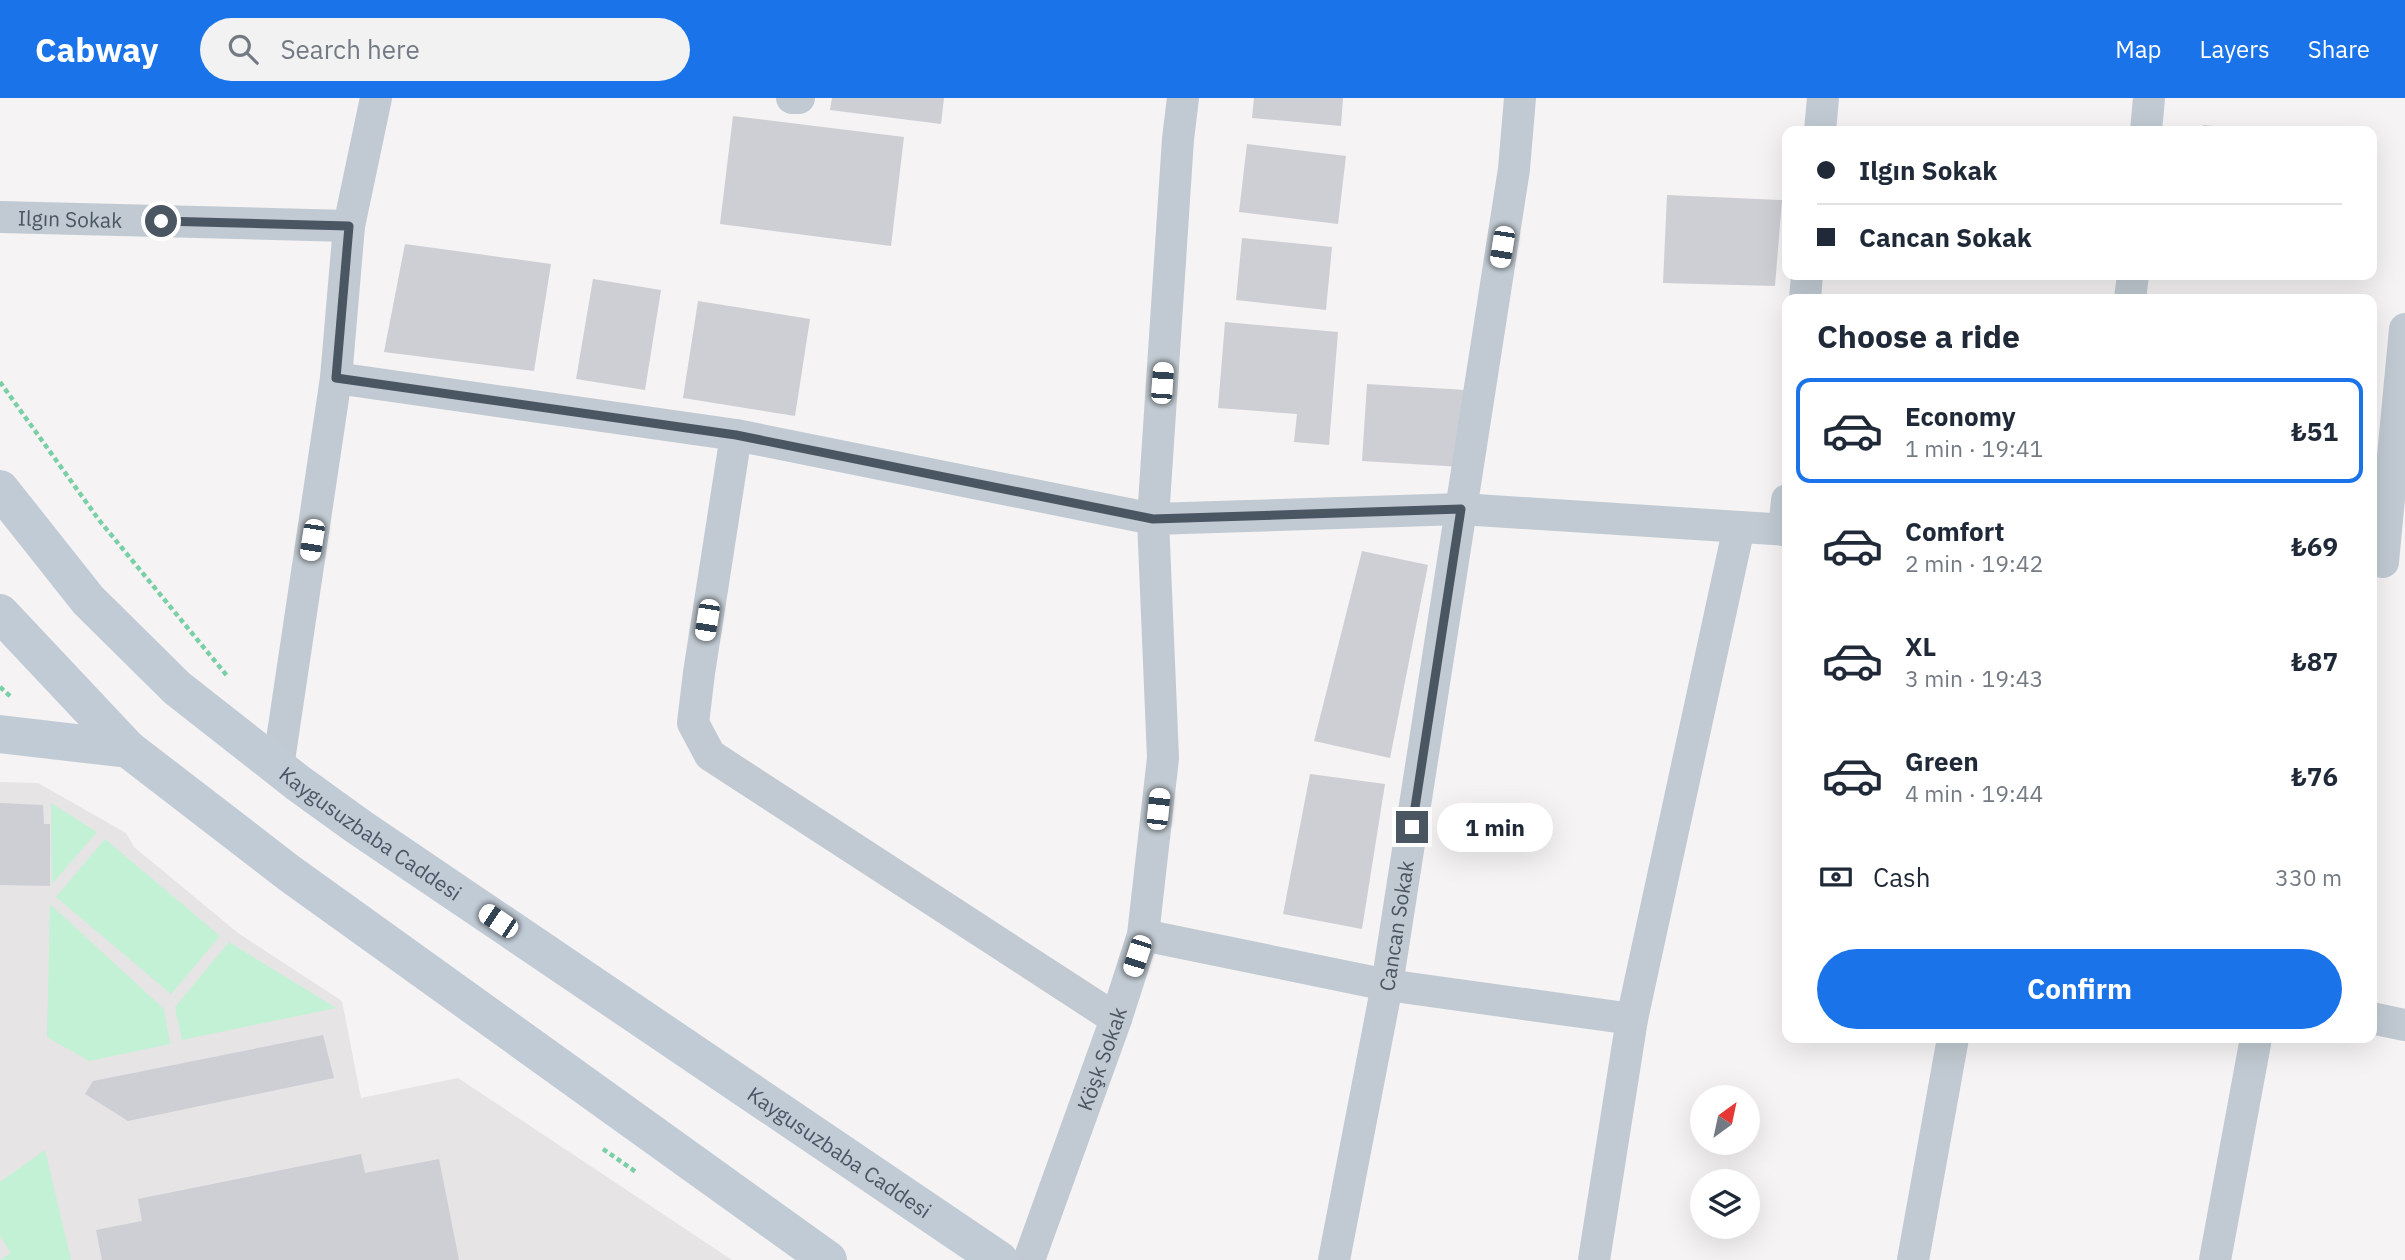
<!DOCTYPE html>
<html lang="en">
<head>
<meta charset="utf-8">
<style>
  :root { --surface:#fff; --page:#f2f2f3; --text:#1f2937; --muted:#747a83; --line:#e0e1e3; --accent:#1a73e8 }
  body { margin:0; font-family:"IBM Plex Sans",sans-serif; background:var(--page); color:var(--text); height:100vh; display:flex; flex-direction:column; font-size:26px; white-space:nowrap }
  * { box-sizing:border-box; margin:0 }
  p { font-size:23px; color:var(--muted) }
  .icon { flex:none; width:38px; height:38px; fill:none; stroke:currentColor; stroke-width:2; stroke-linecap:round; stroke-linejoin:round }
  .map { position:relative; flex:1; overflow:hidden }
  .panel { position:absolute; left:1782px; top:196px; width:595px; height:749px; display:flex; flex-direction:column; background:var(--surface); border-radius:14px; box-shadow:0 7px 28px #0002 }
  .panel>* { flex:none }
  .hud { position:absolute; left:1782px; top:28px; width:595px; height:154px; border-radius:14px; box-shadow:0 7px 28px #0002; display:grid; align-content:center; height:154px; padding:0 35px; background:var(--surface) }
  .needle { width:46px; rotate:33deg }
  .controls { position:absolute; left:1690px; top:987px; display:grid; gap:14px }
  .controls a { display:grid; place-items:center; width:70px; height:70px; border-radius:50%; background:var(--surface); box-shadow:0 7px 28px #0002; font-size:35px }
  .end { position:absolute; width:32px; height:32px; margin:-16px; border:9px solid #4a5661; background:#fff; box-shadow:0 0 0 4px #fff }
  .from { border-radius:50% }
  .bubble { position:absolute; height:49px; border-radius:24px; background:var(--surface); box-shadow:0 7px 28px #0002; font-size:23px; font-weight:800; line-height:49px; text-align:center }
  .car { position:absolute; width:21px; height:42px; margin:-21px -10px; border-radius:9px; box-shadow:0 0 5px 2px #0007; background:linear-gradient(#fff 24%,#345 0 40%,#fff 0 76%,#345 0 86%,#fff 0) }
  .hud b { display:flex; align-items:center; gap:24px; height:66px; font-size:26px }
  .hud b+b { border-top:2px solid var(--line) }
  .hud i { width:18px; height:18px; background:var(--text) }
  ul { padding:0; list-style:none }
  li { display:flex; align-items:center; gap:21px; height:105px; margin:0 14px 10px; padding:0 21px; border:4px solid transparent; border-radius:14px }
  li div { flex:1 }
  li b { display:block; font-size:26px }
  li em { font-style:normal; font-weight:800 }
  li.current { border-color:var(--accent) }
  li>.icon { width:63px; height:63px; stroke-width:1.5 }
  h2 { padding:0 35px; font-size:32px; line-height:84px }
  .pay { display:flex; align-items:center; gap:18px; height:77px; padding:0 35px; font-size:26px }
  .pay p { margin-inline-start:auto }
  .action { display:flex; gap:14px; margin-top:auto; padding:14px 35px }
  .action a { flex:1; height:80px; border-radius:42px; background:var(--accent); color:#fff; font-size:28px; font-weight:800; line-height:80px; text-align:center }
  header { display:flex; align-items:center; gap:42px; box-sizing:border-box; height:98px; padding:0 35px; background:var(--accent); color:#fff }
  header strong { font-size:33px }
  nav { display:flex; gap:38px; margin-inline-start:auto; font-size:24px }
  .search { width:490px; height:63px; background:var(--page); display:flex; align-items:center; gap:18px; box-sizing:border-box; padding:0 24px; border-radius:38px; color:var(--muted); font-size:26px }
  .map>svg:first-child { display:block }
</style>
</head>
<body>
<header>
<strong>Cabway</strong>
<div class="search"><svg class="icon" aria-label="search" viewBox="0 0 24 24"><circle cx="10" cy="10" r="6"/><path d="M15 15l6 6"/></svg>Search here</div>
<nav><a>Map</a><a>Layers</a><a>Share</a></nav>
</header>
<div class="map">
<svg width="2405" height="1162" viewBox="0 0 2405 1162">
  <rect width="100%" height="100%" fill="#f5f3f3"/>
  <!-- education -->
  <path fill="#e6e4e5" d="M0 684 38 685 126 735 134 749 238 835 342 903 361 1000 458 980 732 1162H0Z"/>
  <!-- green -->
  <path fill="#c3f1d5" d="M51 705 97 734 52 786Z
    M105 741 220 838 171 896 56 799Z
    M50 806 164 911 170 946 89 963 47 939Z
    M229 844 336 910 182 942 175 909Z
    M45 1052 71 1162H0L11 1155 0 1138V1084Z"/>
  <!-- building -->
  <path fill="#cdcfd5" d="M832 0H944L941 26 830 12Z
    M1254 0H1343L1341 28 1252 20Z
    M733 18 904 39 891 148 720 126Z
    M2203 27 2246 31V33H2203Z
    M1247 46 1346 58 1338 126 1239 114Z
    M1667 97 1782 102 1775 188 1663 185Z
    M1242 140 1332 149 1326 212 1236 202Z
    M405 146 551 166 534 273 384 254Z
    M593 181 661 192 645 292 576 281Z
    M1847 197 1888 199V201H1847Z
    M698 203 810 221 795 318 683 300Z
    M1225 224 1338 234 1329 347 1294 344 1297 316 1218 310Z
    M1367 286 1466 292 1462 369 1362 363Z
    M1362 453 1428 467 1390 660 1314 643Z
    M1310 676 1385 686 1362 831 1283 816Z
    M0 705 43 707 44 726H50V788L0 787Z
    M323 937 334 980 128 1023 85 996 93 983Z
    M361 1056 365 1075 439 1061 459 1162H102L96 1132 142 1123 138 1101Z"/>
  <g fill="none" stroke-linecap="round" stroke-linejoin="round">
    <!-- path -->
    <path stroke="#7ad0a6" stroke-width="4.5" stroke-dasharray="5 3.5" stroke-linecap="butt" d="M0 284 99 422 228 579
      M0 589 10 598
      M603 1051 636 1074"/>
    <!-- street -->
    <g stroke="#c1cad2" stroke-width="32">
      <path d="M792 0H799"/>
      <path d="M1820 33 1823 0"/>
      <path d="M2146 33 2149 0"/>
      <path id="s1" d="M0 119 349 128"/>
      <path d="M1805 201 1807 177"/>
      <path d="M2130 201 2133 177"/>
      <path d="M336 280 736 337 1153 421 1461 411 1787 432"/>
      <path d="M736 337 699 575 693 625 710 657 1116 921"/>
      <path d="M1784 432 1787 402"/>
      <path d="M2383 464 2405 231"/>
      <path d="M278 669 336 280 349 128 376 0"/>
      <path d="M1143 837 1387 887 1632 921"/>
      <path d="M2371 920 2405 927"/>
      <path id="s2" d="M1029 1162 1116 921 1143 837 1163 660 1153 421 1178 41 1183 0"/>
      <path id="s3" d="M1334 1162 1387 887 1514 71 1520 0"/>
      <path d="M1594 1162 1632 921 1739 429"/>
      <path d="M1913 1162 1953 940"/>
      <path d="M2215 1162 2256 940"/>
    </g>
    <!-- secondary -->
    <g stroke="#c1cbd6" stroke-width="38">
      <path id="s4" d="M0 391 88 502 177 590 298 685 359 729 999 1162"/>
      <path d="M0 515 128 651 289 775 828 1162"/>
      <path d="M0 636 128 651"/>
    </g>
  </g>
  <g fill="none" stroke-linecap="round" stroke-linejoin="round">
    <!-- route -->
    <path stroke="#4a5661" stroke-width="9" d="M161 123 349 128 336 280 736 337 1153 421 1461 411 1412 729"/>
  </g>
  <g text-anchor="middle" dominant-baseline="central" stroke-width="6" stroke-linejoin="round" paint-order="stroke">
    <!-- street labels -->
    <g font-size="21" fill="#4a5661" stroke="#fff">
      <text stroke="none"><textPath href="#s1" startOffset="70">Ilgın Sokak</textPath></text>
      <text stroke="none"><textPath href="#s4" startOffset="509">Kaygusuzbaba Caddesi</textPath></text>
      <text stroke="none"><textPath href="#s3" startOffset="340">Cancan Sokak</textPath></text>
      <text stroke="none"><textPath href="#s2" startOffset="214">Köşk Sokak</textPath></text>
      <text stroke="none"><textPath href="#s4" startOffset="1076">Kaygusuzbaba Caddesi</textPath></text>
    </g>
  </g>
</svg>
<div class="controls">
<a><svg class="needle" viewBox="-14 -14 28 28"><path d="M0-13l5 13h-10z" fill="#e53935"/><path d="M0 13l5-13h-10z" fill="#747a83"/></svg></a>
<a><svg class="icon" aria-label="layers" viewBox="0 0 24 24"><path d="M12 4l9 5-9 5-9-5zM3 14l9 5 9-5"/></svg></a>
</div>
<i class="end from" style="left:161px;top:123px"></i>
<i class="end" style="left:1412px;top:729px"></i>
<div class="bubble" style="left:1437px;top:705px;width:116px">1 min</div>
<i class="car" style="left:1502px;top:149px;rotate:189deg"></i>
<i class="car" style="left:1162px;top:285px;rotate:4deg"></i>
<i class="car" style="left:312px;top:442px;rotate:189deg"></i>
<i class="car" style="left:707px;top:522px;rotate:189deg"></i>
<i class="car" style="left:1158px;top:711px;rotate:6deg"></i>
<i class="car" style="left:498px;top:823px;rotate:304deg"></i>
<i class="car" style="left:1137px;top:858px;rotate:198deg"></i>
<div class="hud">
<b><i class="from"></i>Ilgın Sokak</b>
<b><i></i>Cancan Sokak</b>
</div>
<section class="panel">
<h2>Choose a ride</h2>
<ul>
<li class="current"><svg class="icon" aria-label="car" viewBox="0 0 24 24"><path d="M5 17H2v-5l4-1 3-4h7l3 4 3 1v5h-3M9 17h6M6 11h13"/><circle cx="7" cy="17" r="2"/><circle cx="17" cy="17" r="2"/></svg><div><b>Economy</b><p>1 min · 19:41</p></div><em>₺51</em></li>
<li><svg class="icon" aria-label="car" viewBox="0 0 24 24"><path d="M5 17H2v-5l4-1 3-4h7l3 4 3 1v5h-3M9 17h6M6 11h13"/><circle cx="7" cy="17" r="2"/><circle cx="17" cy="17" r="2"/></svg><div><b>Comfort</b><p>2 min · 19:42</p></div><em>₺69</em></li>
<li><svg class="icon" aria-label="car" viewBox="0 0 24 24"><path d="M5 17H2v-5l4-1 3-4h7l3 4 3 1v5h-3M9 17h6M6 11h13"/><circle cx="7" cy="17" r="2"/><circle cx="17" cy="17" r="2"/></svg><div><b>XL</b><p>3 min · 19:43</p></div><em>₺87</em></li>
<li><svg class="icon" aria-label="car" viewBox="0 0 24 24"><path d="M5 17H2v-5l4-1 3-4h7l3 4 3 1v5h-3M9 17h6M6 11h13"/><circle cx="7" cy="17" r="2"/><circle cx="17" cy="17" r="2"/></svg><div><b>Green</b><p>4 min · 19:44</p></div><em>₺76</em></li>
</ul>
<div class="pay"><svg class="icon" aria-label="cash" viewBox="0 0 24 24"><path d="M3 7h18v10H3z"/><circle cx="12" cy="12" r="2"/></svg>Cash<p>330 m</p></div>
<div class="action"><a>Confirm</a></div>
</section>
</div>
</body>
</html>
